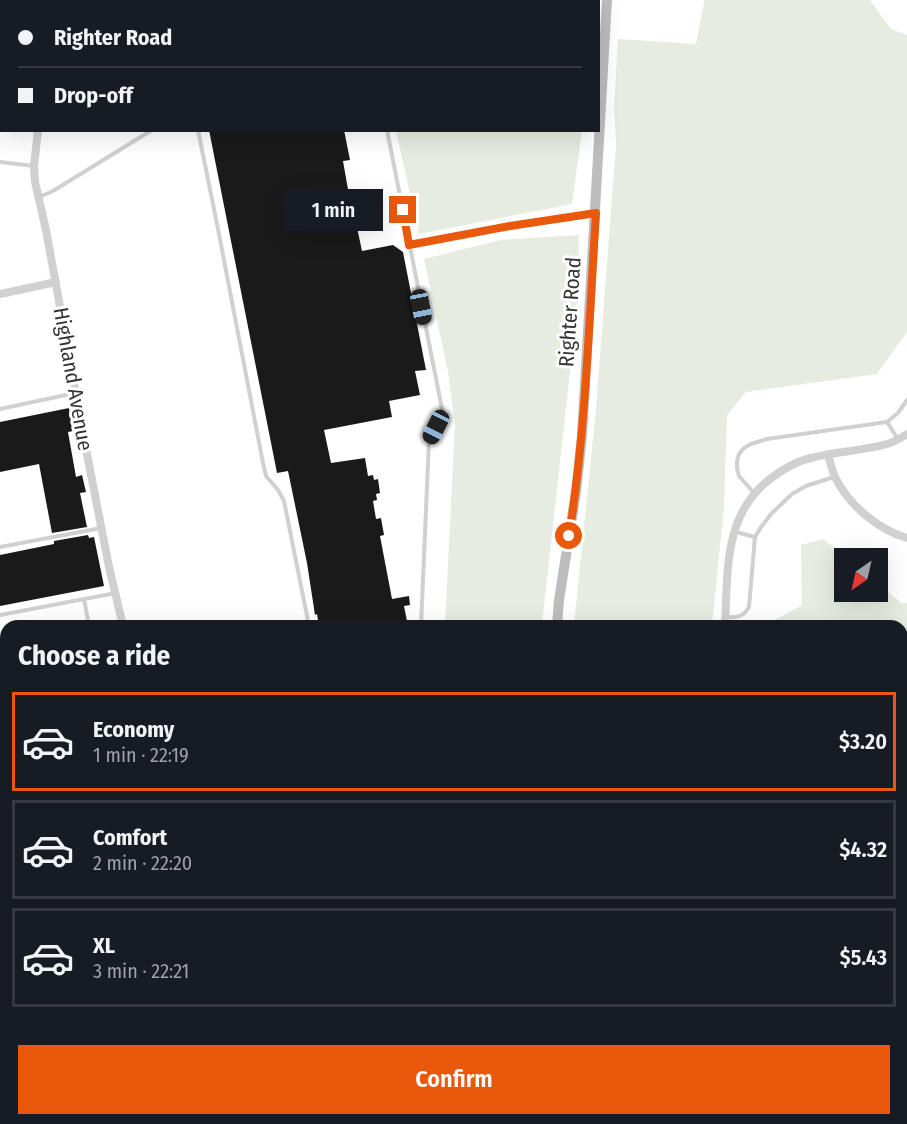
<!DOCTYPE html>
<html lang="en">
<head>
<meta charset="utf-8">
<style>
  :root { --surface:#171b24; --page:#20242c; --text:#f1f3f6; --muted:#9ea1a6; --line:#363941; --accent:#ea580c }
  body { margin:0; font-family:"Fira Sans Condensed",sans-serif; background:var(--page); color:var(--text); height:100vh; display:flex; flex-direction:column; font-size:22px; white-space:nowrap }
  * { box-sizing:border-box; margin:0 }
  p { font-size:20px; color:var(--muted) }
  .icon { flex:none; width:33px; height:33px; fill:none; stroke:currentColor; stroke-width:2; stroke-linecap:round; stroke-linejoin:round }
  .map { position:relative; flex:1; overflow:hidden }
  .details { position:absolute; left:0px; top:620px; width:908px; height:506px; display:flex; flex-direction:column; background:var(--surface); border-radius:18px 18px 0 0; box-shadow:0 6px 24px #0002 }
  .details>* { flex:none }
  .top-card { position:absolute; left:0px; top:0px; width:600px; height:132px; box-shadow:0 6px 24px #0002; display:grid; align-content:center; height:132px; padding:0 18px; background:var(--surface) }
  .needle { width:39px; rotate:214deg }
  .fabs { position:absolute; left:834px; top:548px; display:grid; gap:12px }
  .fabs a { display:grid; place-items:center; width:54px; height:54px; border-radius:0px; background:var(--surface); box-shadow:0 6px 24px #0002; font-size:30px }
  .end { position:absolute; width:27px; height:27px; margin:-14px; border:8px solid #ea580c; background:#fff; box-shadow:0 0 0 3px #fff }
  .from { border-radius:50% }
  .bubble { position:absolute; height:42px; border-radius:0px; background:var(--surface); box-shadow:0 6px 24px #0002; font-size:20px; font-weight:600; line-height:42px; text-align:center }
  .car { position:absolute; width:18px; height:36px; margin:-18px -9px; border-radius:8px; box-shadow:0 0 4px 2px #0007; background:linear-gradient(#222 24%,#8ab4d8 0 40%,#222 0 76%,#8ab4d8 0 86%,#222 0) }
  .top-card b { display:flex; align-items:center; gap:21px; height:57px; font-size:22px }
  .top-card b+b { border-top:2px solid var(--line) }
  .top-card i { width:15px; height:15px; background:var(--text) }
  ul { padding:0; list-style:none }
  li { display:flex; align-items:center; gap:18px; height:99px; margin:0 12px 9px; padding:0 6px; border:3px solid var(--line); border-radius:0px }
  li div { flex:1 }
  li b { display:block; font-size:22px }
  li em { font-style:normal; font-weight:600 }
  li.current { border-color:var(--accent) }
  li>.icon { width:54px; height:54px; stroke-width:1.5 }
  h2 { padding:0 18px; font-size:27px; line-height:72px }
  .cta { display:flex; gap:12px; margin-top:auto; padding:12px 18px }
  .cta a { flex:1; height:69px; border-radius:0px; background:var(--accent); color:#fff; font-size:24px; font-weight:600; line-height:69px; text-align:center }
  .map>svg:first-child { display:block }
</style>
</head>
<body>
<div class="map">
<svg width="907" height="1124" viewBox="0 0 907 1124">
  <rect width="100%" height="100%" fill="#fff"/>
  <!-- green -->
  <path fill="#e6ecdf" d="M704 0H870L891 29 907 35V332L877 374 746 392 727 415 724 507 712 625H574L596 409 616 145 614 107 618 39 696 44 704 3Z
    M396 131H582L572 204 419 234Z
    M579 235 576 317 542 625H445L455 424 448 372 424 259 501 240Z
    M823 539 847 558H844V591H878V583L901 603H907V799H902V626L766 625 802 605 801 545Z"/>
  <!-- water -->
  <path fill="#cfe2ee" d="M902 992 907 993V1124H713L712 1119H902Z"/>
  <!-- building -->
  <path fill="#1a1a1a" d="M209 130H344L350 160 343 161 353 218H355L362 251 393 245 403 252 426 370 415 371 420 395 389 401 392 417 324 430 331 463 365 458 368 476 373 475 374 480 378 479 380 493 376 494 377 500 373 501 376 519 381 518 384 535 380 536 392 599 409 596 410 605 404 606 408 626H319L317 614 315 615 307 563 288 471 277 473Z
    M69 408 73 431 68 432 76 477 82 475 86 492 80 493 87 527 52 533 39 464 0 472V422Z
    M88 535 89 538 94 537 104 586 0 606V555L54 544V541Z"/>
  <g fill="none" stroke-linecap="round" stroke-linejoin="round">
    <!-- lane -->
    <path stroke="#d0d0d0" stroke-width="4" d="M198 130 217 224 263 463 266 476 278 490 284 501 309 626
      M387 130 443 414 429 440 421 626
      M0 162 34 166
      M39 197 53 191 152 130
      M409 245 510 226 592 214
      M0 409 75 393
      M887 422 898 439
      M754 493 739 476 737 468V461L739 454 744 448 751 444 767 439 887 422 898 413 907 400
      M736 532 755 537
      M0 547 101 528
      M84 599 89 626
      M0 615 116 593
      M727 617C738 618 744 616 749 607L755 537 761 527 771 514 792 494 806 486 834 477
      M0 703 6 702
      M902 848H907
      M0 905H6
      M0 974H6
      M149 1119V1124
      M410 1119V1124
      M639 1119 643 1121 645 1124
      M336 1124 352 1121 384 1119"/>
    <!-- street -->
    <path stroke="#d0d0d0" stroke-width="8" d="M51 2V0
      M191 2 192 0
      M517 2V0
      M38 130 34 166 35 182 46 230 87 454 109 567 123 626
      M0 294 56 282
      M828 454C830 462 832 470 835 477 848 504 878 530 907 538
      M725 626C728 572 723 515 770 479 783 469 798 460 815 457 838 451 863 451 887 444 894 442 901 438 907 434
      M902 869H907
      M902 926 907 925
      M902 940H907
      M600 1119V1124"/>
    <!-- secondary -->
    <path stroke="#bdbdbd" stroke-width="10" d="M557 626 559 600 576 492 582 436 607 0
      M0 745H6
      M534 1119V1124"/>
    <defs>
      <path id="rail" d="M902 894H907
        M0 942 6 941"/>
    </defs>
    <!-- rail casing -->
    <use href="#rail" stroke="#888" stroke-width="5"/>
    <!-- rail -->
    <use href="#rail" stroke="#fff" stroke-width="3" stroke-dasharray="9" stroke-linecap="butt"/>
  </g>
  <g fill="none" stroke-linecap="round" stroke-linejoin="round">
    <!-- route -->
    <path stroke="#ea580c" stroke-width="8" d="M403 210 409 245 510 226 596 213C589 321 586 429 569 536"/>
  </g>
  <g text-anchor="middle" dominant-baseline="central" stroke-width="6" stroke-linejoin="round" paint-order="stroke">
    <!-- street labels -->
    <g font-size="21" fill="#333" stroke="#fff">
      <text transform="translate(570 312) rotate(-86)">Righter Road</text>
      <text transform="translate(73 379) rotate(80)">Highland Avenue</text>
    </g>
  </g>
</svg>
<div class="fabs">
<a><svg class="needle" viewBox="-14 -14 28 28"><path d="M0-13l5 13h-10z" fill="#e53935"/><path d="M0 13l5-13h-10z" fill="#9ea1a6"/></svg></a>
</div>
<i class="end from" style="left:569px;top:536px"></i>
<i class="end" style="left:403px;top:210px"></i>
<div class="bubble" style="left:284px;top:189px;width:99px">1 min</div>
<i class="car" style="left:421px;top:307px;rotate:169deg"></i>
<i class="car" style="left:436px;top:427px;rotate:207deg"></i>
<div class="top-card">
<b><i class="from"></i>Righter Road</b>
<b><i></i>Drop-off</b>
</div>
<section class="details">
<h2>Choose a ride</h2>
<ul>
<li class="current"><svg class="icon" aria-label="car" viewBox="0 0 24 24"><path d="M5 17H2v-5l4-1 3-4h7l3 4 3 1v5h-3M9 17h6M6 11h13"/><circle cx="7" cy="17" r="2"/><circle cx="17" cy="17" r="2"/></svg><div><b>Economy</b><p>1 min · 22:19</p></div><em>$3.20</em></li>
<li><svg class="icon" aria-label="car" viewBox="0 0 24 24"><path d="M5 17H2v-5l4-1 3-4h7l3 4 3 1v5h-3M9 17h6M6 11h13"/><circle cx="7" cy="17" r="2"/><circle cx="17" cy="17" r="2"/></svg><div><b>Comfort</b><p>2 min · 22:20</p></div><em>$4.32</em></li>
<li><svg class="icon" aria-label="car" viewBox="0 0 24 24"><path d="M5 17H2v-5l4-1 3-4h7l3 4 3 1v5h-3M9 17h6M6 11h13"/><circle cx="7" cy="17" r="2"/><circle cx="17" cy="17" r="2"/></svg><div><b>XL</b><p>3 min · 22:21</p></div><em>$5.43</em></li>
</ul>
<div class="cta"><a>Confirm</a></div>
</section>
</div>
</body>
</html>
